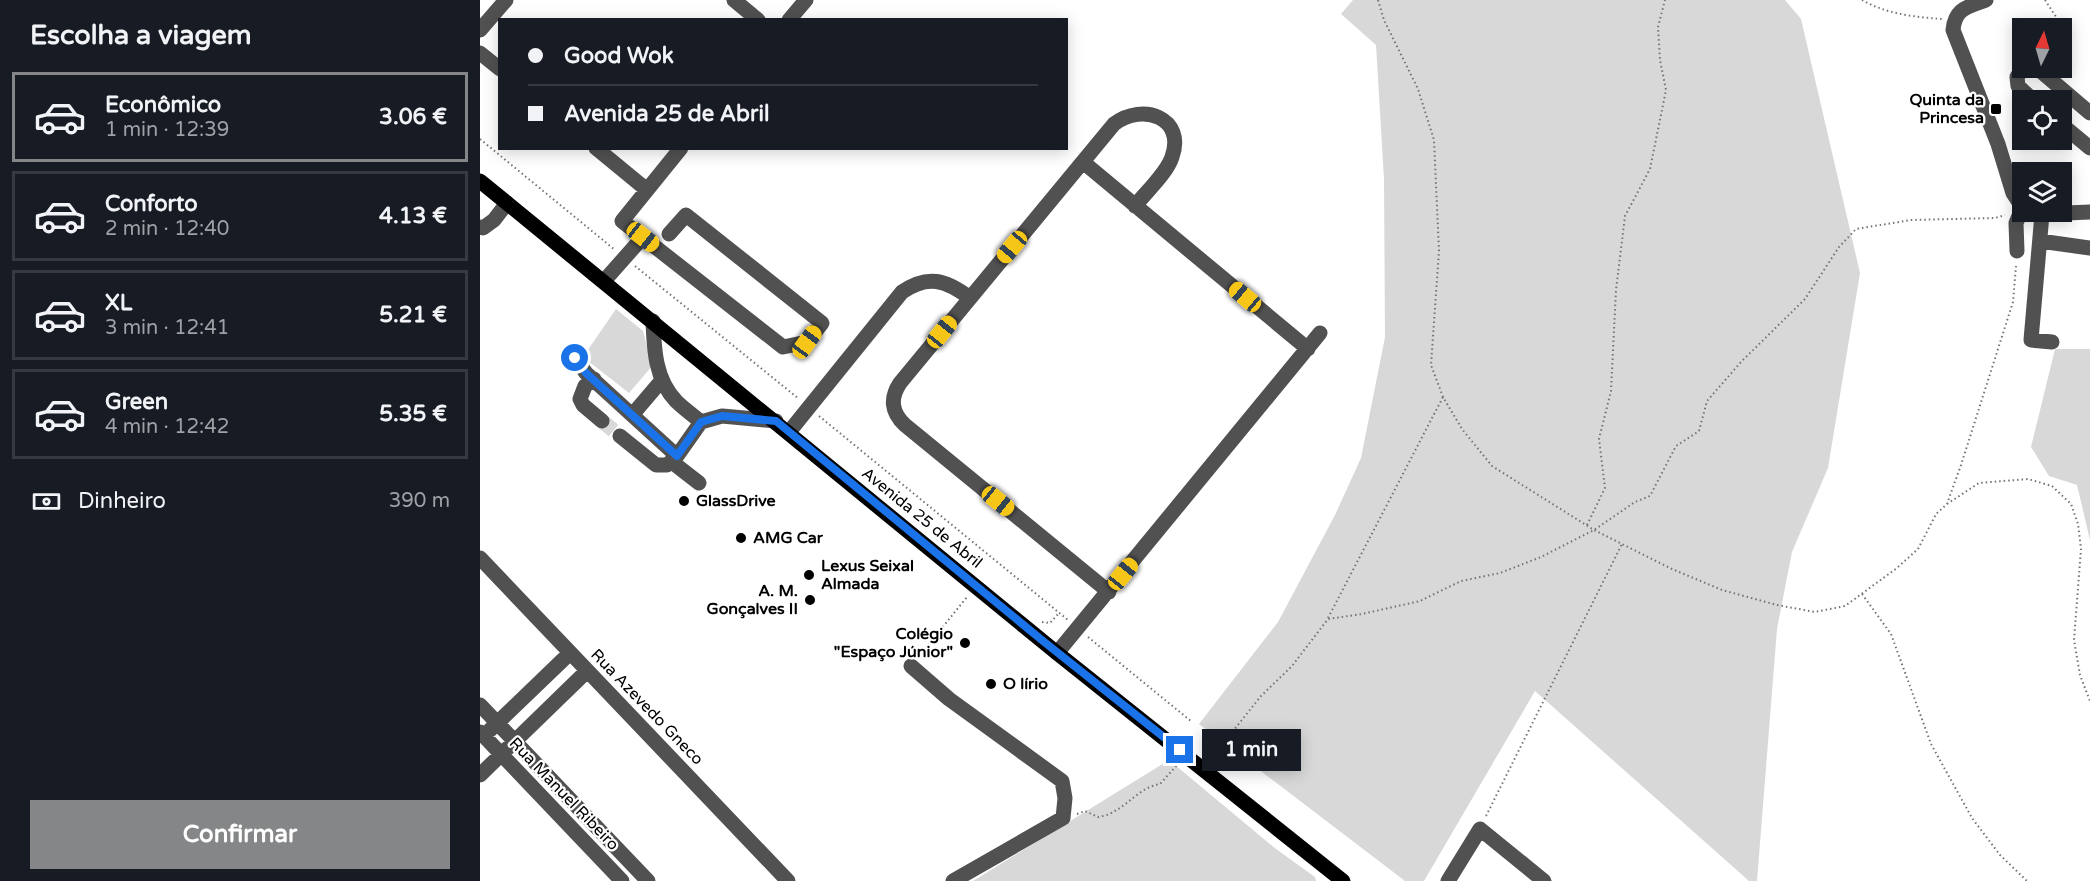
<!DOCTYPE html>
<html lang="pt">
<head>
<meta charset="utf-8">
<style>
  :root { --surface:#171b24; --page:#20242c; --text:#f1f3f6; --muted:#9ea1a6; --line:#363941; --accent:#858687 }
  body { margin:0; font-family:"Varela Round",sans-serif; background:var(--page); color:var(--text); height:100vh; display:flex; flex-direction:column; font-size:22px; white-space:nowrap }
  * { box-sizing:border-box; margin:0 }
  p { font-size:20px; color:var(--muted) }
  .icon { flex:none; width:33px; height:33px; fill:none; stroke:currentColor; stroke-width:2; stroke-linecap:round; stroke-linejoin:round }
  .map { position:relative; flex:1; overflow:hidden }
  .drawer { display:flex; flex-direction:column; background:var(--surface); width:480px }
  .drawer>* { flex:none }
  .banner { position:absolute; left:18px; top:18px; width:570px; height:132px; border-radius:0px; box-shadow:0 3px 15px #0003; display:grid; align-content:center; height:132px; padding:0 30px; background:var(--surface) }
  .needle { width:39px; rotate:5deg }
  .buttons { position:absolute; left:1532px; top:18px; display:grid; gap:12px }
  .buttons a { display:grid; place-items:center; width:60px; height:60px; border-radius:0px; background:var(--surface); box-shadow:0 3px 15px #0003; font-size:30px }
  .end { position:absolute; width:27px; height:27px; margin:-14px; border:8px solid #1a73e8; background:#fff; box-shadow:0 0 0 3px #fff }
  .from { border-radius:50% }
  .bubble { position:absolute; height:42px; border-radius:0px; background:var(--surface); box-shadow:0 3px 15px #0003; font-size:20px; font-weight:700; line-height:42px; text-align:center }
  .car { position:absolute; width:18px; height:36px; margin:-18px -9px; border-radius:8px; box-shadow:0 0 4px 2px #0007; background:linear-gradient(#f5c518 24%,#345 0 40%,#f5c518 0 76%,#345 0 86%,#f5c518 0) }
  .banner b { display:flex; align-items:center; gap:21px; height:57px; font-size:22px }
  .banner b+b { border-top:2px solid var(--line) }
  .banner i { width:15px; height:15px; background:var(--text) }
  ul { padding:0; list-style:none }
  li { display:flex; align-items:center; gap:18px; height:90px; margin:0 12px 9px; padding:0 18px; border:3px solid var(--line); border-radius:0px }
  li div { flex:1 }
  li b { display:block; font-size:22px }
  li em { font-style:normal; font-weight:700 }
  li.current { border-color:var(--accent) }
  li>.icon { width:54px; height:54px; stroke-width:1.5 }
  h2 { padding:0 30px; font-size:27px; line-height:72px }
  .pay { display:flex; align-items:center; gap:15px; height:66px; padding:0 30px; font-size:22px }
  .pay p { margin-inline-start:auto }
  .button { display:flex; gap:12px; margin-top:auto; padding:12px 30px }
  .button a { flex:1; height:69px; border-radius:0px; background:var(--accent); color:#fff; font-size:24px; font-weight:700; line-height:69px; text-align:center }
  main { display:flex; flex:1; min-height:0 }
  .map>svg:first-child { display:block }
</style>
</head>
<body>
<main>
<section class="drawer">
<h2>Escolha a viagem</h2>
<ul>
<li class="current"><svg class="icon" aria-label="car" viewBox="0 0 24 24"><path d="M5 17H2v-5l4-1 3-4h7l3 4 3 1v5h-3M9 17h6M6 11h13"/><circle cx="7" cy="17" r="2"/><circle cx="17" cy="17" r="2"/></svg><div><b>Econômico</b><p>1 min · 12:39</p></div><em>3.06 €</em></li>
<li><svg class="icon" aria-label="car" viewBox="0 0 24 24"><path d="M5 17H2v-5l4-1 3-4h7l3 4 3 1v5h-3M9 17h6M6 11h13"/><circle cx="7" cy="17" r="2"/><circle cx="17" cy="17" r="2"/></svg><div><b>Conforto</b><p>2 min · 12:40</p></div><em>4.13 €</em></li>
<li><svg class="icon" aria-label="car" viewBox="0 0 24 24"><path d="M5 17H2v-5l4-1 3-4h7l3 4 3 1v5h-3M9 17h6M6 11h13"/><circle cx="7" cy="17" r="2"/><circle cx="17" cy="17" r="2"/></svg><div><b>XL</b><p>3 min · 12:41</p></div><em>5.21 €</em></li>
<li><svg class="icon" aria-label="car" viewBox="0 0 24 24"><path d="M5 17H2v-5l4-1 3-4h7l3 4 3 1v5h-3M9 17h6M6 11h13"/><circle cx="7" cy="17" r="2"/><circle cx="17" cy="17" r="2"/></svg><div><b>Green</b><p>4 min · 12:42</p></div><em>5.35 €</em></li>
</ul>
<div class="pay"><svg class="icon" aria-label="cash" viewBox="0 0 24 24"><path d="M3 7h18v10H3z"/><circle cx="12" cy="12" r="2"/></svg>Dinheiro<p>390 m</p></div>
<div class="button"><a>Confirmar</a></div>
</section>
<div class="map">
<svg width="1610" height="881" viewBox="0 0 1610 881">
  <rect width="100%" height="100%" fill="#fff"/>
  <!-- green -->
  <path fill="#d8d8d8" d="M873 0H1305L1321 19 1380 273 1348 468 1312 552 1297 629 1277 881H1269L1055 691 944 881H925L719 724 798 622 855 515 881 458 905 337 904 179 896 45 861 14Z
    M136 309 163 331 172 366 149 393 103 357Z
    M1575 349H1610V540L1597 485 1569 476 1551 447Z
    M689 760 796 849 835 877 836 881H493Z"/>
  <g fill="none" stroke-linecap="round" stroke-linejoin="round">
    <!-- minor-tunnel -->
    <path stroke="#d9d9d9" stroke-width="15" stroke-dasharray="15 8" stroke-linecap="butt" d="M122 421 140 436"/>
    <!-- path -->
    <path stroke="#737373" stroke-width="2" stroke-dasharray="1.5 3" stroke-linecap="butt" d="M898 0 904 20 938 89 954 140 959 251 951 365 963 397 982 429 1012 466 1114 530 1192 569 1242 590 1297 605 1335 612 1365 606 1417 568 1438 549 1456 514 1467 504 1481 465 1533 302 1536 266
      M1382 0C1406 14 1435 17 1462 19
      M1565 0 1582 26 1583 65 1579 71
      M0 139 135 250
      M155 266 319 399
      M339 416 588 620
      M1467 504 1499 483 1548 479 1572 486 1591 504 1598 524 1601 549 1594 640 1600 675 1610 701
      M1107 525 1125 488 1119 439 1131 391 1136 290 1145 216 1170 169 1186 90 1180 60 1178 27 1185 0
      M1382 594 1411 634 1451 744 1492 818 1520 855 1547 881
      M848 618 963 397
      M562 622 570 623 579 613
      M608 637 712 722
      M440 655 487 597
      M726 756 745 741 781 696 812 666 848 619 882 614 940 601 981 581 1020 573 1061 557 1114 530 1155 502 1170 496 1196 446 1219 431 1227 401 1261 362 1325 299 1359 247 1376 229 1431 220 1515 218 1525 215
      M597 814 605 811 618 817C623 816 629 815 633 812 649 804 661 787 680 784L697 765
      M1006 816 1142 544"/>
    <!-- minor -->
    <path stroke="#515151" stroke-width="15" d="M254 0 278 20
      M1506 0C1488 7 1475 8 1473 30L1518 144 1533 193 1542 207
      M309 20 326 0
      M0 30 26 0
      M0 53 20 69
      M1547 68 1541 71 1537 77 1538 86 1553 100
      M1557 68 1610 113
      M1581 124 1610 148
      M116 148 167 190
      M603 162 828 349
      M1553 212 1562 214 1610 212
      M1562 214 1551 340 1572 342
      M0 227 3 228 14 220 27 203
      M189 234 206 215 342 323 327 342 303 347 142 221 201 148
      M1560 241 1610 248
      M1537 251 1536 223 1542 209
      M124 281 163 237
      M173 321C174 349 175 379 196 401 204 409 213 415 221 422L242 416 296 421
      M95 358 106 373 197 456 221 422
      M114 379 105 386 100 399 103 405 122 421
      M153 414 182 380
      M309 432 422 292C448 274 466 280 490 298
      M140 436 176 465H187L197 456
      M192 462 219 483
      M0 558 308 881
      M629 592 425 425C411 412 410 398 420 383L634 124C663 102 706 118 692 157 687 173 666 192 655 206
      M577 653 840 333
      M431 666 469 699 582 781 585 798 583 818 473 881
      M0 705 168 881
      M10 730 90 653
      M0 732 142 881
      M0 775 107 671
      M968 881 1000 829 1064 881"/>
    <!-- major -->
    <path stroke="#000" stroke-width="15" d="M0 181 577 653 863 881"/>
  </g>
  <g fill="none" stroke-linecap="round" stroke-linejoin="round">
    <!-- route -->
    <path stroke="#1a73e8" stroke-width="8" d="M95 358 106 373 197 456 221 422 242 416 296 421 563 641 700 750"/>
  </g>
  <!-- markers -->
  <g fill="#000" stroke="#fff" stroke-width="2">
    <rect x="1510" y="103" width="12" height="12" rx="3"/>
    <circle cx="204" cy="501" r="6"/>
    <circle cx="261" cy="538" r="6"/>
    <circle cx="329" cy="575" r="6"/>
    <circle cx="330" cy="600" r="6"/>
    <circle cx="485" cy="643" r="6"/>
    <circle cx="511" cy="684" r="6"/>
  </g>
  <g text-anchor="middle" dominant-baseline="central" stroke-width="4.5" stroke-linejoin="round" paint-order="stroke">
    <!-- poi labels -->
    <g font-size="16" font-weight="bold" fill="#000" stroke="#fff" text-anchor="start">
      <text x="1504" y="100" text-anchor="end">Quinta da<tspan x="1504" dy="18">Princesa</tspan></text>
      <text x="216" y="501">GlassDrive</text>
      <text x="273" y="538">AMG Car</text>
      <text x="341" y="566">Lexus Seixal<tspan x="341" dy="18">Almada</tspan></text>
      <text x="318" y="591" text-anchor="end">A. M.<tspan x="318" dy="18">Gonçalves II</tspan></text>
      <text x="473" y="634" text-anchor="end">Colégio<tspan x="473" dy="18">"Espaço Júnior"</tspan></text>
      <text x="523" y="684">O lírio</text>
    </g>
    <!-- street labels -->
    <g font-size="16" fill="#000" stroke="#fff">
      <text transform="translate(442 518) rotate(39)">Avenida 25 de Abril</text>
      <text transform="translate(167 707) rotate(46)">Rua Azevedo Gneco</text>
      <text transform="translate(84 794) rotate(46)">Rua Manuel Ribeiro</text>
    </g>
  </g>
</svg>
<div class="buttons">
<a><svg class="needle" viewBox="-14 -14 28 28"><path d="M0-13l5 13h-10z" fill="#e53935"/><path d="M0 13l5-13h-10z" fill="#9ea1a6"/></svg></a>
<a><svg class="icon" aria-label="locate" viewBox="0 0 24 24"><circle cx="12" cy="12" r="6"/><path d="M12 2v4M12 18v4M2 12h4M18 12h4"/></svg></a>
<a><svg class="icon" aria-label="layers" viewBox="0 0 24 24"><path d="M12 4l9 5-9 5-9-5zM3 14l9 5 9-5"/></svg></a>
</div>
<i class="end from" style="left:95px;top:358px"></i>
<i class="end" style="left:700px;top:750px"></i>
<div class="bubble" style="left:722px;top:729px;width:99px">1 min</div>
<i class="car" style="left:163px;top:237px;rotate:128deg"></i>
<i class="car" style="left:532px;top:247px;rotate:220deg"></i>
<i class="car" style="left:765px;top:297px;rotate:310deg"></i>
<i class="car" style="left:462px;top:332px;rotate:39deg"></i>
<i class="car" style="left:327px;top:342px;rotate:36deg"></i>
<i class="car" style="left:518px;top:501px;rotate:129deg"></i>
<i class="car" style="left:643px;top:574px;rotate:39deg"></i>
<div class="banner">
<b><i class="from"></i>Good Wok</b>
<b><i></i>Avenida 25 de Abril</b>
</div>
</div>
</main>
</body>
</html>
